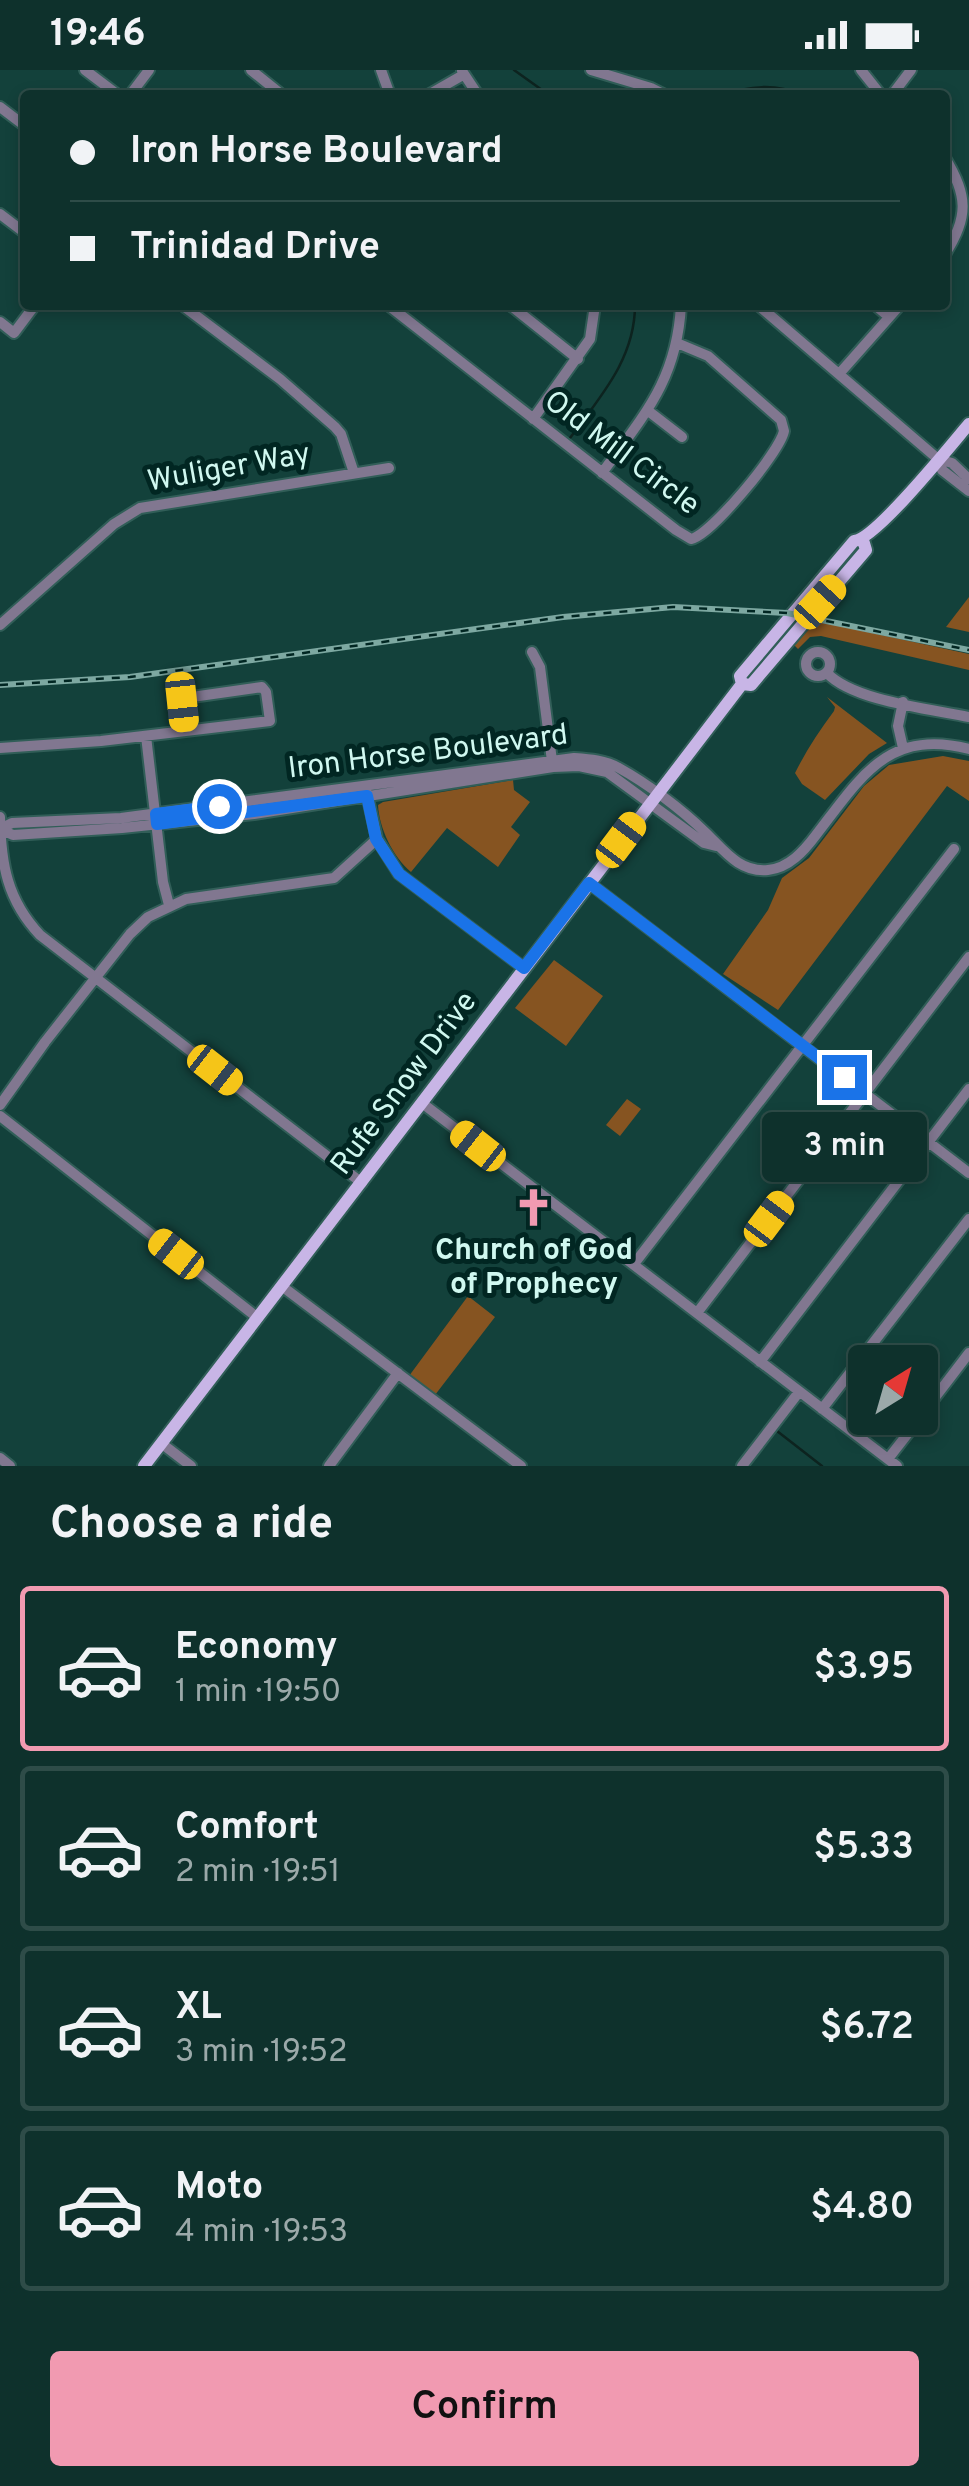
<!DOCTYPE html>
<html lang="en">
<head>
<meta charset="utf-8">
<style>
  :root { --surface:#0e312c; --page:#1c3d38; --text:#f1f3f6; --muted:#9ba9a9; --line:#2e4c48; --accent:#f19ab1 }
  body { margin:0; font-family:Overpass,sans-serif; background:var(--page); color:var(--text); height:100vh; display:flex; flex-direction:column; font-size:38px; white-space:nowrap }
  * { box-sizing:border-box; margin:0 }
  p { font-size:32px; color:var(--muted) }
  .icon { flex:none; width:55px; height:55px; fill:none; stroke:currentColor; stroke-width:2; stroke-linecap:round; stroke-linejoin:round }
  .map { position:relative; height:1396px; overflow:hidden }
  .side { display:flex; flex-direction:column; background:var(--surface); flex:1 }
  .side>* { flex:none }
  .guide { position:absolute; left:20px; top:20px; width:930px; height:220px; border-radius:10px; box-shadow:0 5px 15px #0003,0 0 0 2px var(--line); display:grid; align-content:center; height:220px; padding:0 50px; background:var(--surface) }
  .needle { width:65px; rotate:37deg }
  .tools { position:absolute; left:848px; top:1275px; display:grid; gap:20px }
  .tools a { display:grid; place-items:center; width:90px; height:90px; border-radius:10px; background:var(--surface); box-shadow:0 5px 15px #0003,0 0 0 2px var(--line); font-size:50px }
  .end { position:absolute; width:45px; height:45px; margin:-22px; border:12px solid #1a73e8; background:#fff; box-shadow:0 0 0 5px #fff }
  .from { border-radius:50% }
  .bubble { position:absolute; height:70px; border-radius:10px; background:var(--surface); box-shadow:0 5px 15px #0003,0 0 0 2px var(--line); font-size:32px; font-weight:600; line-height:70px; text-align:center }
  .car { position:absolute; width:30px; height:60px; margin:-30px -15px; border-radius:12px; box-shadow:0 0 8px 2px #0007; background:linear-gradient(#f5c518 24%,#345 0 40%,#f5c518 0 76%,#345 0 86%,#f5c518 0) }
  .guide b { display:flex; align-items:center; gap:35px; height:95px; font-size:38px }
  .guide b+b { border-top:2px solid var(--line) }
  .guide i { width:25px; height:25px; background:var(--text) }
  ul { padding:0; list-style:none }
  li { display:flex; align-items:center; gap:30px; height:165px; margin:0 20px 15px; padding:0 30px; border:5px solid var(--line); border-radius:10px }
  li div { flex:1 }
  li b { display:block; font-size:38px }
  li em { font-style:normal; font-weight:600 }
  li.on { border-color:var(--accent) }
  li>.icon { width:90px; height:90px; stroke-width:1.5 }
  h2 { padding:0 50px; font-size:45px; line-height:120px }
  .action { display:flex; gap:20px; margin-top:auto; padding:20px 50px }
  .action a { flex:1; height:115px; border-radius:10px; background:var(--accent); color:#111; font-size:40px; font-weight:600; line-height:115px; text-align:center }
  .status { display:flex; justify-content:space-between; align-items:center; height:70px; padding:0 50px; background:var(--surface); direction:ltr }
  .status svg { height:28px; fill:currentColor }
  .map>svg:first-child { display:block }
</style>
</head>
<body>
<div class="status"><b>19:46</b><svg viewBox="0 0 49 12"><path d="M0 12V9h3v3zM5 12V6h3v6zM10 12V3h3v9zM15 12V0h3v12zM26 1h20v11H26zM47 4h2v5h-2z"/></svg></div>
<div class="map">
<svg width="969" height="1396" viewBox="0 0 969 1396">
  <rect width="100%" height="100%" fill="#13413b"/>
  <!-- green -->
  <path fill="#865421" d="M969 527V562L946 557Z
    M817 551 969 584V600L821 566 810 567 798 579 794 575Z
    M827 627 887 673 869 684 825 730 802 714 795 703C806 681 819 661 834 641L835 637Z
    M943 686 969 691V731L947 716 778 940 723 904 768 840 782 808 809 788 864 716 889 695Z
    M513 710 514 720 530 732 511 757 520 765 498 797 447 758 411 802C393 787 379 758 378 735L383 732Z
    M554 890 603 926 566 976 515 938Z
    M627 1029 641 1039 620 1066 606 1055Z
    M468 1226 495 1247 435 1325 409 1306Z"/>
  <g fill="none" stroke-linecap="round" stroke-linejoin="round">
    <!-- stream -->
    <path stroke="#0d231f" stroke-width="2.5" d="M514 0 549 25
      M722 25C749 16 775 13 802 25
      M570 368C600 327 635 289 635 235
      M777 1361 822 1396"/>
    <defs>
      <path id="minor" d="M85 0 118 25
        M251 0 282 25
        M381 0 390 25
        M591 0 651 18 665 25
        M861 0 881 25
        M462 1 478 25
        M130 25 149 0
        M428 25 463 5
        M892 25 911 0
        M0 37 25 56
        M945 88C968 125 969 147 945 184
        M0 144 25 163
        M182 235 280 309 335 357 341 364 354 403
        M388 235 676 460 691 469C711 465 780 382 784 361L781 350 708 286 677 273
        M510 235 578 289
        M758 235 938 389 942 400 969 421
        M875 235 889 247
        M0 252 14 263 35 235
        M839 304 900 235
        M647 340 682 367
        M533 349 590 269 595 235
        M938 389 952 393 969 409
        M602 403C644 345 677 310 681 235
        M0 555 114 454 140 438 389 398
        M806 594a12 12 0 1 1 24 0a12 12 0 1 1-24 0Z
        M532 582 540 597 552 691
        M827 603C853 631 931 639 969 647
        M146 666 163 812 169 835
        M0 678 101 671 270 651 266 622 262 617 185 628 182 632 185 661
        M903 678 898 656 903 632
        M366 720 377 769 399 804 524 898
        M0 747C1 794 7 830 40 865L362 1113
        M0 759 12 753 121 748 574 688C589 689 605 690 619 698 648 714 681 739 705 762 723 779 739 803 768 800 789 798 804 781 816 765 861 707 888 658 969 679
        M0 759 13 765 122 758 254 744 553 697 579 696 607 702 704 773 716 776
        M589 813 969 1103
        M422 1033 897 1396
        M0 1035 45 972 130 864 148 847 186 829 334 808 377 769
        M0 1046 258 1248
        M634 1194 954 779
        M283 1217 521 1396
        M697 1243 969 887
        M760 1292 969 1019
        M822 1339 969 1149
        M920 1347 969 1283
        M161 1373 191 1396
        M0 1388 10 1396
        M888 1389 920 1348
        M329 1396 398 1303
        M742 1396 799 1322"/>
      <path id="major" d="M742 614 751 615 866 480 863 470
        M144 1396 742 614 740 606 854 471C876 469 951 375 969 354"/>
    </defs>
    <!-- minor casing -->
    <use href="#minor" stroke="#315e58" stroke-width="14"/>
    <!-- major casing -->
    <use href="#major" stroke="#315e58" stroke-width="16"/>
    <!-- minor -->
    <use href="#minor" stroke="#817790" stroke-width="10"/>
    <!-- major -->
    <use href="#major" stroke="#c8b5e6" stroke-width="12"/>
    <defs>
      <path id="rail" d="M0 615 130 607 563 547 673 537 787 543 969 580"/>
    </defs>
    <!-- rail casing -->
    <use href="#rail" stroke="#7da8a1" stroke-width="6"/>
    <!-- rail -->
    <use href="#rail" stroke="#012622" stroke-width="2.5" stroke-dasharray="8" stroke-linecap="butt"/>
  </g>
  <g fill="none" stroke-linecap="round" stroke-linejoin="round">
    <!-- route -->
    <path stroke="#1a73e8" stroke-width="12" d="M219 736 156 744 157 754 367 726 376 769 399 804 524 898 589 813 844 1007"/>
  </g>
  <!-- icons -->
  <defs>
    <symbol id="church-bare" viewBox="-9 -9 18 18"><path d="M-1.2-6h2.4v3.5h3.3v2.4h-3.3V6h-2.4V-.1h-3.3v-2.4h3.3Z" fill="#f19ab1" stroke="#012622" stroke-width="2.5" paint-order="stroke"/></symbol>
  </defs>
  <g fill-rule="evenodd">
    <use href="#church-bare" x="506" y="1110" width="55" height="55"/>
  </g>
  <g text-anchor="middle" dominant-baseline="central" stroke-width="10" stroke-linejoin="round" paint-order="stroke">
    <!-- street labels -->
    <g font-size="30" fill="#d0f8f0" stroke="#012622">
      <text transform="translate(621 384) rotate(37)">Old Mill Circle</text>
      <text transform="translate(229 399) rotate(-10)">Wuliger Way</text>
      <text transform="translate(428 683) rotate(-7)">Iron Horse Boulevard</text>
      <text transform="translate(405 1014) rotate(-53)">Rufe Snow Drive</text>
    </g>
    <!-- poi labels -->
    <g font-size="30" font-weight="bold" fill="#d0f8f0" stroke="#012622">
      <text x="534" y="1181">Church of God<tspan x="534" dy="34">of Prophecy</tspan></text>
    </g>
  </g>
</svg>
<div class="tools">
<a><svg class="needle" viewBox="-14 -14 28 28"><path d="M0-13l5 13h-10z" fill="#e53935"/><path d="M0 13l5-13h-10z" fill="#9ba9a9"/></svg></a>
</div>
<i class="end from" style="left:219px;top:736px"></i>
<i class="end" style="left:844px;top:1007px"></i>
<div class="bubble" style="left:762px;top:1042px;width:165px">3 min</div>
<i class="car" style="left:820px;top:532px;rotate:42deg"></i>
<i class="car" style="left:182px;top:632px;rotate:174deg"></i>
<i class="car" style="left:621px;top:770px;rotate:37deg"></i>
<i class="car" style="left:215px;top:1000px;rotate:128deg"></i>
<i class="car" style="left:478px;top:1076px;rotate:308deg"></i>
<i class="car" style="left:769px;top:1149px;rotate:37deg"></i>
<i class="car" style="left:176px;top:1184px;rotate:308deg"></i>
<div class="guide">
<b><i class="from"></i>Iron Horse Boulevard</b>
<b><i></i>Trinidad Drive</b>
</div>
</div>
<section class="side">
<h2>Choose a ride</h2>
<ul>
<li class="on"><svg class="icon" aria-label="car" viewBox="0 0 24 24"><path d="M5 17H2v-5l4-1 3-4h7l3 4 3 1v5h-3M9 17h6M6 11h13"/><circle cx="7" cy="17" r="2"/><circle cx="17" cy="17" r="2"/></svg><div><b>Economy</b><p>1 min · 19:50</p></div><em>$3.95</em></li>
<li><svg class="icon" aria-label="car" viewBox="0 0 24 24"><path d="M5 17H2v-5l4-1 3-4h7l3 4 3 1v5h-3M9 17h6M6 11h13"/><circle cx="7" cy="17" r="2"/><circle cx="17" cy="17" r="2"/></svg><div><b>Comfort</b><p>2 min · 19:51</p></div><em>$5.33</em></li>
<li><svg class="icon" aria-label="car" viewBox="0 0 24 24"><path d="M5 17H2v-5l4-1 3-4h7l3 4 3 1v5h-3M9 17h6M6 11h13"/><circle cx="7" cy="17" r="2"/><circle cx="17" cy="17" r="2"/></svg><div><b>XL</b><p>3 min · 19:52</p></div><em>$6.72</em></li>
<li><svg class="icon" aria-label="car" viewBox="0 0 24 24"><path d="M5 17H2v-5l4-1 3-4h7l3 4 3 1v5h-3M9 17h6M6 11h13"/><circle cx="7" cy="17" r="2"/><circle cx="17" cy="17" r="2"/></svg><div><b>Moto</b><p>4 min · 19:53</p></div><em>$4.80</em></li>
</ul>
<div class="action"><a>Confirm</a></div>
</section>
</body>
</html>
